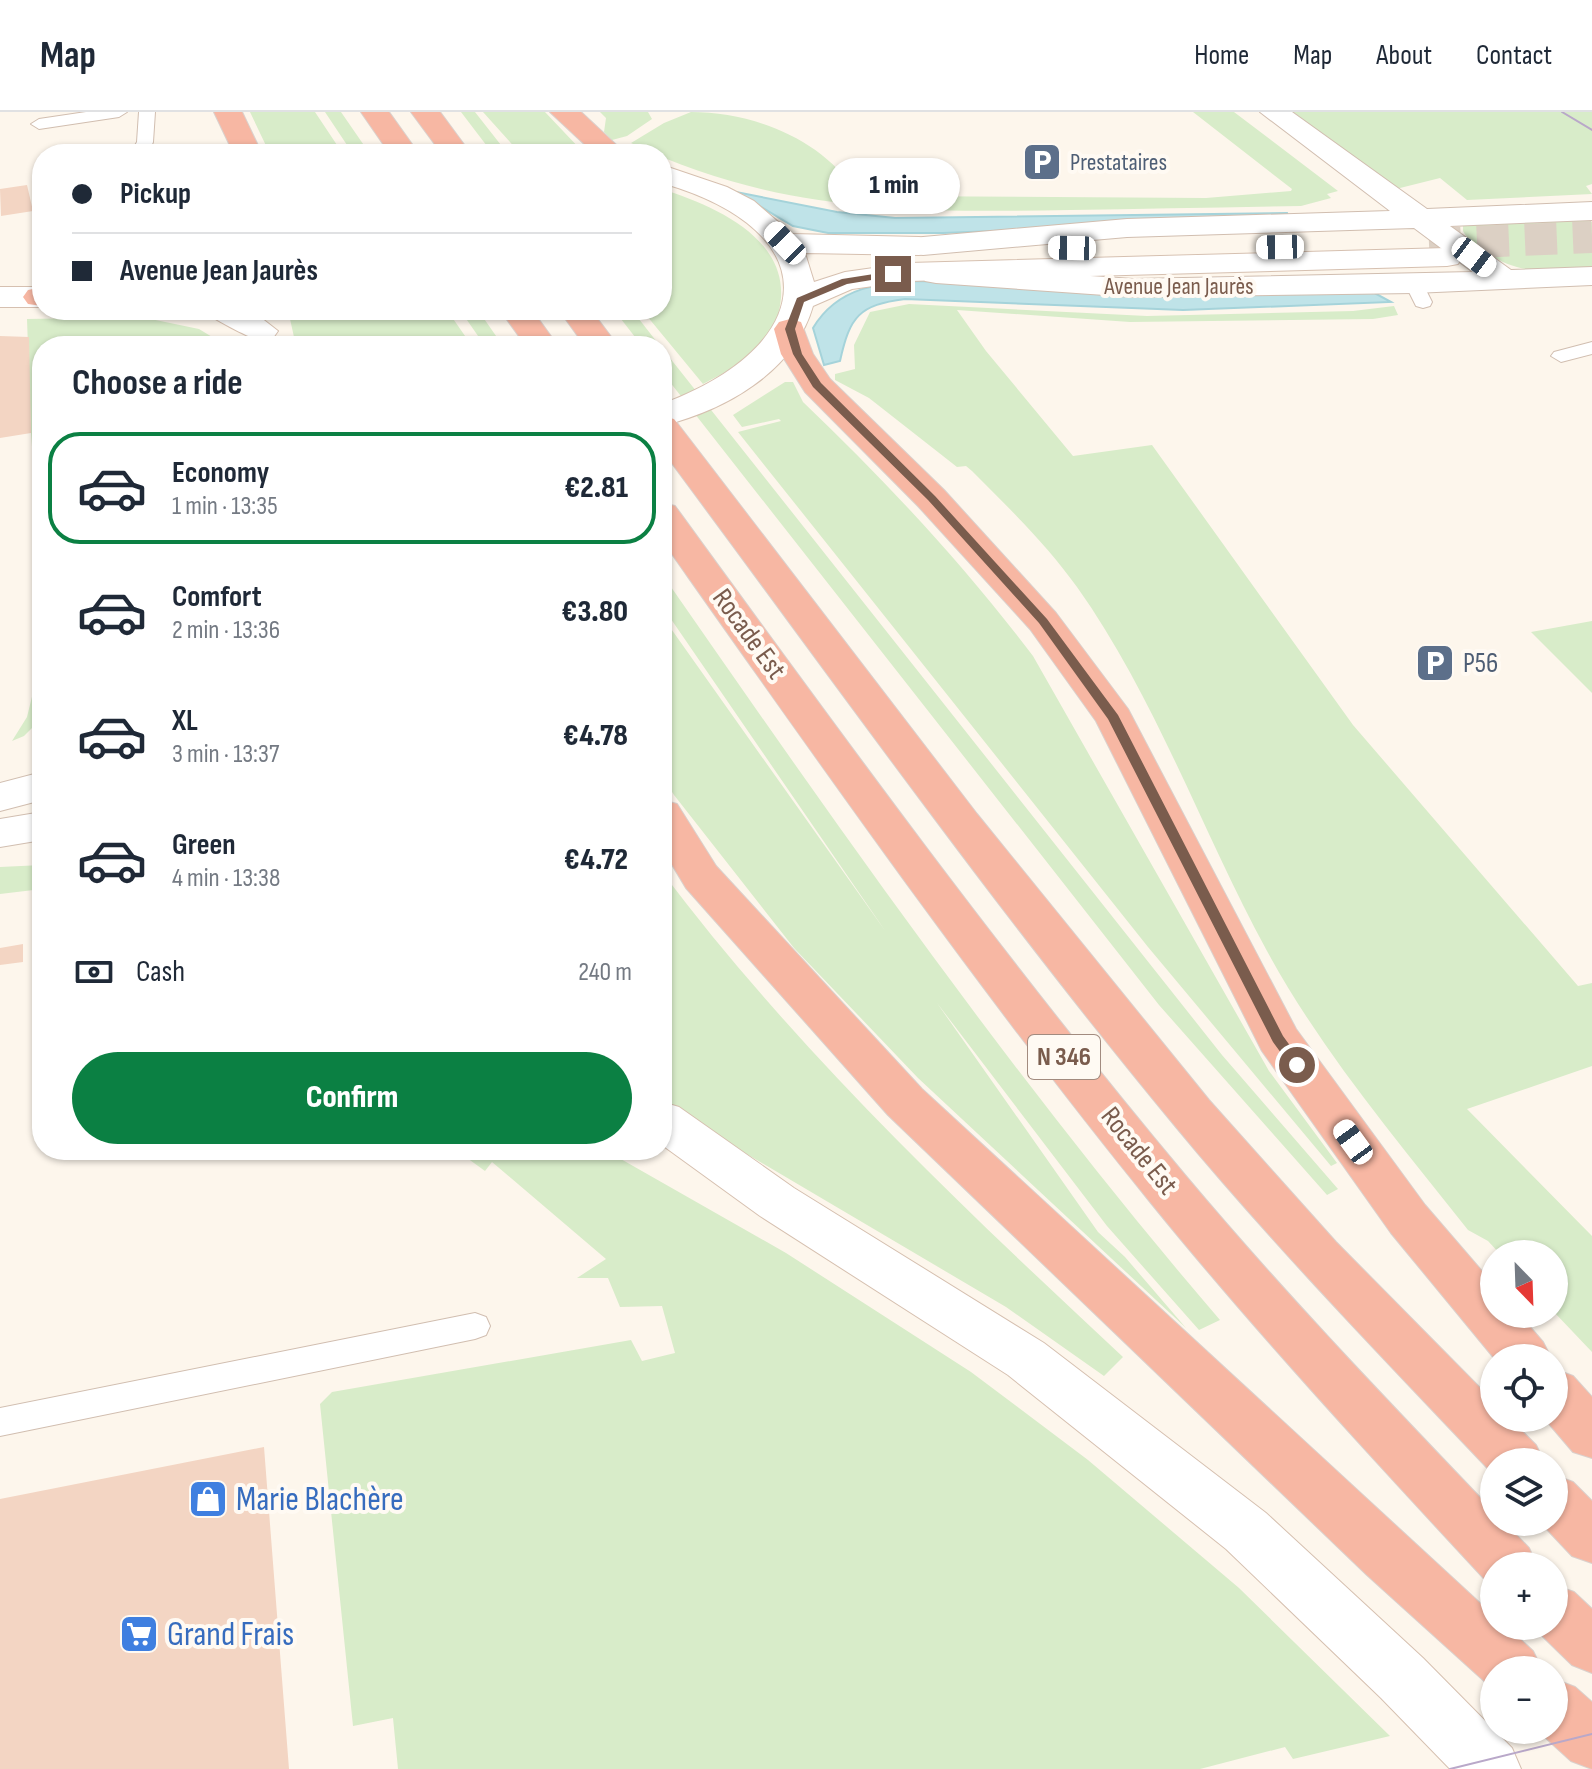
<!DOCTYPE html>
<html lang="en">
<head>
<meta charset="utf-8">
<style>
  :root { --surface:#fff; --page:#f2f2f3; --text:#1f2937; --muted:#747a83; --line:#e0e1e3; --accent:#0b8043 }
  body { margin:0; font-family:"Sofia Sans Condensed",sans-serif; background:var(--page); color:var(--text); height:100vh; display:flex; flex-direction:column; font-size:30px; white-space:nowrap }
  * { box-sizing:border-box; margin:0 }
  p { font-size:26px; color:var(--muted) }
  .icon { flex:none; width:44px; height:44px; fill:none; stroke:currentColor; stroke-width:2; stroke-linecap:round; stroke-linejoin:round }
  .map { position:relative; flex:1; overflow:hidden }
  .details { position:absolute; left:32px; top:224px; width:640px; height:824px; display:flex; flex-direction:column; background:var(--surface); border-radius:32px; box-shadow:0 2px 6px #0004 }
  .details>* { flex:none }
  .top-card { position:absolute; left:32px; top:32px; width:640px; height:176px; border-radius:32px; box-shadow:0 2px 6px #0004; display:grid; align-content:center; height:176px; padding:0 40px; background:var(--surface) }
  .needle { width:52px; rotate:157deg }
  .tools { position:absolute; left:1480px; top:1128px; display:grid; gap:16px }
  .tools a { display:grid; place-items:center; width:88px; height:88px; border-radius:50%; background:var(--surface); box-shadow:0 2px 6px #0004; font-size:40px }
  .end { position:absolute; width:36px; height:36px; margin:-18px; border:10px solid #7a5c4d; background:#fff; box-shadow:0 0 0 4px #fff }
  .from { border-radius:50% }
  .bubble { position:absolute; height:56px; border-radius:28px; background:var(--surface); box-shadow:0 2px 6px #0004; font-size:26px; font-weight:800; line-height:56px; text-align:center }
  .car { position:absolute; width:24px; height:48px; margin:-24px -12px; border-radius:10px; box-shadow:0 0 6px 2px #0007; background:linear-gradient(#fff 24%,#345 0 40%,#fff 0 76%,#345 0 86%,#fff 0) }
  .top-card b { display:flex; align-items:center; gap:28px; height:76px; font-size:30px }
  .top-card b+b { border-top:2px solid var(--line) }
  .top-card i { width:20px; height:20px; background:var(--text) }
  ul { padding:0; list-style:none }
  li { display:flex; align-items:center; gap:24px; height:112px; margin:0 16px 12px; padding:0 24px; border:4px solid transparent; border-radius:32px }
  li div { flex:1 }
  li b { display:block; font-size:30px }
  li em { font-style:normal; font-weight:800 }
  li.active { border-color:var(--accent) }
  li>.icon { width:72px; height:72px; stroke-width:1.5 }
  h2 { padding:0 40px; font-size:36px; line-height:96px }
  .pay { display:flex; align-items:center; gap:20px; height:88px; padding:0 40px; font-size:30px }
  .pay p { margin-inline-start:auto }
  .button { display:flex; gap:16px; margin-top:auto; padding:16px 40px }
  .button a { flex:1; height:92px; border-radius:48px; background:var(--accent); color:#fff; font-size:32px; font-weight:800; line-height:92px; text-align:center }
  header { display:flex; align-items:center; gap:48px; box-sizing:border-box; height:112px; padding:0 40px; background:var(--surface); border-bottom:2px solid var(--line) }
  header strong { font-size:38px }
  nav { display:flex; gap:44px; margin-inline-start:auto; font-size:28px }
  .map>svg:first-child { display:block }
</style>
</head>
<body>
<header>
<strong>Map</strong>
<nav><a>Home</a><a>Map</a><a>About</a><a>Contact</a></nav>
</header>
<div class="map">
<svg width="1592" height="1657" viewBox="0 0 1592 1657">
  <rect width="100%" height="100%" fill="#fdf6ec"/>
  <!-- green -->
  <path fill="#d8ecc9" d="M250 0H315L343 42H270Z
    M325 0H341L370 42H353Z
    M461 0H475L508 42H493Z
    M483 0H545L582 39H518Z
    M600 0H648L652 7 627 24 612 28 604 20 606 6Z
    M691 0C753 0 822 27 856 80L883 84 1206 86 1291 79 1292 77 1193 0H1234L1338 79 1327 82 1331 86 1301 94C1224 95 1147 97 1070 98 912 101 774 100 631 31L664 11Z
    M1293 0H1592V72L1586 74 1592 82 1467 88 1440 66 1396 77Z
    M662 77C718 95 798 130 778 203 773 220 756 242 741 251 729 259 715 265 703 272L642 198H662Z
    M1579 107 1592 110V158C1547 159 1520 165 1481 137 1474 131 1467 127 1463 119V114L1472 110Z
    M909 192 1147 204 1353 199 1394 194 1398 203 1373 207 1130 210 957 198 986 239 1073 344 1152 333 1353 613 1578 874 1592 871V954L1467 997 1592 1124V1240L1554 1200V1142H1500L1488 1129 1468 1118C1397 1028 1322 940 1267 839 1202 720 1156 586 1077 475 1047 433 1009 396 972 359L966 354 957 355 869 286 835 268V262L855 257 854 233 870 200Z
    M288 198H447L472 234H296Z
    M460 198H478L503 234H485Z
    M614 198H632L660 234H642Z
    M141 205 199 217 227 234H42V473L31 321 27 207Z
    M662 236 1222 943 1338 1077 1327 1083 1159 893 662 260Z
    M785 270H793L803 290C886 369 964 453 1033 544L1269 959 1337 1051 1331 1054 1148 835 738 320 781 309 779 307 742 315 733 303Z
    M662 462C839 717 1017 972 1220 1208L1199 1218 1107 1114 937 891 1098 1120 1125 1145 1186 1216 918 966 794 836 674 683 662 664V504L886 820 662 494Z
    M1592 509V581L1531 520Z
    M42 544V606L24 624 12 629 27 605Z
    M42 753V777L0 782V755Z
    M662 760C797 939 959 1092 1123 1245L1104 1264 1006 1195 662 992Z
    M456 1038H605L786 1141 971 1260 1088 1348 1239 1476 1390 1624 1293 1647 1285 1635 1200 1657H398L393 1606 353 1614 320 1292 332 1280 631 1228 642 1249 675 1241 662 1194 620 1195 608 1166H577L606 1147 492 1050 485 1059Z"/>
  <!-- water -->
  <path fill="#bfe3e8" stroke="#a5d3da" stroke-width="2" d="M736 80 837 100 895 106 1287 101 1289 107 943 121H828L793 114Z
    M927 169 1062 179H1371L1391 190 1183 198 905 187C859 193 850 204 840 249L824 253 813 216C838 174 881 170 927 169Z"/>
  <!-- building -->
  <path fill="#f3d5c3" d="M27 73 33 99 1 104 0 77Z
    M0 224 29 225 31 321 0 326Z
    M23 832V850L0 853V836Z
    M264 1335 289 1657H0V1387Z"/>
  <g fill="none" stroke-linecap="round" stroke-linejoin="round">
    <!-- secondary-tunnel -->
    <path stroke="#dcd0c4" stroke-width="32" stroke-dasharray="32 16" stroke-linecap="butt" d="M1429 132 1592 125"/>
    <defs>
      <path id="lane" d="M86 0H127L119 5 39 17 31 12 39 7Z
        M139 0H155L153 30 148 42H130L137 30Z
        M1414 166 1421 168 1432 190 1430 194 1423 196 1416 194 1405 172Z
        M1592 230V242L1561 250 1551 244 1554 240Z
        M475 1201 486 1205 490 1214 486 1223 475 1227 0 1324V1296Z"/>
      <path id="street" d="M1260 0H1292L1427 97 1592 90V108L1450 114 1511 158 1592 155V173L1414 181 1133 185 936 171 925 169 920 162 925 155 936 153 1133 167 1473 160 1414 116 1127 125 923 143 912 141 908 134 912 127 923 125 1127 107 1390 99Z
        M42 660V688L0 699V671Z
        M42 700V728L0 735V707Z"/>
      <path id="secondary" d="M662 53 727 75 754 89 792 122 919 125 930 127 934 134 930 141 919 143 805 141 814 170 845 160 909 151 1447 136 1458 138 1462 145 1458 152 1447 154 909 169 852 177 813 194C794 260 726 298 662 314V292C817 235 832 120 662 71Z
        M0 175H42V195H0Z
        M203 198H251L278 219 273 226C270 227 264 229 260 228 253 228 207 204 203 198Z
        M662 990 679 995 794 1076 1044 1231 1266 1401 1423 1546 1512 1636 1521 1657H1450L1381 1586 1226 1437 1008 1263 760 1104 662 1033Z"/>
      <path id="highway" d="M214 0H242L262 42H234Z
        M361 0H389L419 42H390Z
        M411 0H440L471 42H442Z
        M550 0H581L626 42H595Z
        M42 175V194L28 192 23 185 28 178Z
        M500 198H532L558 234H526Z
        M559 198H591L618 234H585Z
        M790 207 801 210 813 242 830 267 944 378 1056 501 1128 597 1296 917 1425 1093 1494 1173V1202H1519L1543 1230 1551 1246H1494L1391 1121 1262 939 1096 609 1030 517 918 394 805 280 781 242 774 217 779 210Z
        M662 304 674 307 977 702 1209 988 1336 1130 1494 1290V1306H1509L1536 1333 1544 1350H1494V1363C1386 1249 1276 1136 1176 1015 995 797 831 565 662 338Z
        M662 391 675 394C840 621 1005 848 1185 1063 1283 1180 1389 1290 1494 1400V1410H1504L1529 1436 1537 1454H1494V1474L1489 1472C1374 1348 1258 1223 1151 1091 978 878 820 652 662 428Z
        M662 688 677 692 716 754 922 977 1494 1504V1514H1506L1533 1539 1542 1558H1494L1493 1577 1367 1463 888 1003 686 776 662 736Z
        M1554 1257 1573 1264 1592 1285V1346L1573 1340 1544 1306H1554Z
        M1554 1363 1573 1370 1592 1389V1451L1572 1444 1540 1410H1554Z
        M1554 1473 1574 1480 1592 1497V1561L1572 1553 1532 1514H1554Z
        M1554 1567 1575 1575 1592 1590V1657L1571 1649 1537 1618H1554Z"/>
    </defs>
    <!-- lane casing -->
    <use href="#lane" stroke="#d1beb0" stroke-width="2"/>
    <!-- street casing -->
    <use href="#street" stroke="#d1beb0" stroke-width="2"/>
    <!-- secondary casing -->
    <use href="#secondary" stroke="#d6c0b0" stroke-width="2"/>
    <!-- highway casing -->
    <use href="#highway" stroke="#dad1cd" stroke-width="2"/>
    <!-- lane -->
    <use href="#lane" fill="#fff" fill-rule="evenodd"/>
    <!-- street -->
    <use href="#street" fill="#fff" fill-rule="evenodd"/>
    <!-- secondary -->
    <use href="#secondary" fill="#fff" fill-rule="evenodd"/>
    <!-- highway -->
    <use href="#highway" fill="#f7b7a3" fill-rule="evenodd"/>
    <!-- tram -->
    <path stroke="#b9a8c9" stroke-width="2" d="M1562 0 1592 18
      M1450 1657 1592 1622"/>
  </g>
  <!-- route -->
  <path fill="#7a5c4d" d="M893 159 896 164 847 172 804 190 795 217 802 242 821 271 935 384 1047 507 1118 603 1283 924 1304 953 1302 956H1292L1273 930 1108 607 1039 511 928 388 813 275 793 242 785 217 797 186 842 167Z"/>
  <!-- icons -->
  <defs>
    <symbol id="parking-square" viewBox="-11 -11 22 22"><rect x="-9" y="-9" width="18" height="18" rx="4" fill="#5c6f8a" stroke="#fffaf3"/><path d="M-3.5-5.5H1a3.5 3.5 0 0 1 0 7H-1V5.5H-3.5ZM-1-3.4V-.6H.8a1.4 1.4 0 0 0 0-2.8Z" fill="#fff"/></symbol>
    <symbol id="shop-square" viewBox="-11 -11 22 22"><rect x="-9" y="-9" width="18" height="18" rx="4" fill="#3f7fe0" stroke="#fffaf3"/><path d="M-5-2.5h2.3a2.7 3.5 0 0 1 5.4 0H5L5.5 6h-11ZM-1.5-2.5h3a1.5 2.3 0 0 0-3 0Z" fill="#fff"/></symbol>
    <symbol id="supermarket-square" viewBox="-11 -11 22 22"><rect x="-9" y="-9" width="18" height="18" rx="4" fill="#3f7fe0" stroke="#fffaf3"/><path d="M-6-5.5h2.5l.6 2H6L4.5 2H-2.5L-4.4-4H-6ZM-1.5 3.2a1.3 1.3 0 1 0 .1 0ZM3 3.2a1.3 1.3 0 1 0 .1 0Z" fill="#fff"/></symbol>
  </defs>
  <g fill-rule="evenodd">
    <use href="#parking-square" x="1020" y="28" width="44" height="44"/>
    <use href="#parking-square" x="1413" y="529" width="44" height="44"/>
    <use href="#shop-square" x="186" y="1365" width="44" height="44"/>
    <use href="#supermarket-square" x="117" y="1500" width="44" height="44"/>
  </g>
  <g text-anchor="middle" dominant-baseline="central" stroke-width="8" stroke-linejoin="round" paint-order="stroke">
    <!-- far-service labels -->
    <g font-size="24" fill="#4e5e75" stroke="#fffaf3" text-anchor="start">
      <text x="1070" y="50">Prestataires</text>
    </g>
    <!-- far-street labels -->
    <g font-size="24" fill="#7a5c4d" stroke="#fffaf3">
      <text x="1179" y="174">Avenue Jean Jaurès</text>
    </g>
    <!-- shield labels -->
    <rect fill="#fffaf3" stroke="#a28b7f" stroke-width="2" x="1028" y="923" width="72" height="44" rx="6"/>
    <g font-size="26" font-weight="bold" fill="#7a5c4d">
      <text x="1064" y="945">N 346</text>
    </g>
    <!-- street labels -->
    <g font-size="28" fill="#7a5c4d" stroke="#fffaf3">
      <text transform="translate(749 522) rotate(54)">Rocade Est</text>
      <text transform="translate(1139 1039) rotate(51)">Rocade Est</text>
    </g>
    <!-- service labels -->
    <g font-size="28" fill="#4e5e75" stroke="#fffaf3" text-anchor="start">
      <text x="1463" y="551">P56</text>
    </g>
    <!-- near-shop labels -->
    <g font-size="34" fill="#366cbe" stroke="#fffaf3" text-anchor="start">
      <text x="236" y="1387">Marie Blachère</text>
      <text x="167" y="1522">Grand Frais</text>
    </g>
  </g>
</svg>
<div class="tools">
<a><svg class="needle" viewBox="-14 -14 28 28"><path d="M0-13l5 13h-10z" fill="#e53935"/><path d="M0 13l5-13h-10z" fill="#747a83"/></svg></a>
<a><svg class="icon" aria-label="locate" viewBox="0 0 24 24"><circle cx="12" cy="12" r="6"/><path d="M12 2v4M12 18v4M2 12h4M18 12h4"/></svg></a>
<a><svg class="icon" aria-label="layers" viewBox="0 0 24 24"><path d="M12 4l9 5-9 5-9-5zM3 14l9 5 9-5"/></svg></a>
<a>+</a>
<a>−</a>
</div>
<i class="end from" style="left:1297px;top:953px"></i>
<i class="end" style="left:893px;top:162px"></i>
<div class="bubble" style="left:828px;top:46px;width:132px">1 min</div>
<i class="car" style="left:785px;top:131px;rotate:316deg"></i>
<i class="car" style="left:1280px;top:135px;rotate:269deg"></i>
<i class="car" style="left:1072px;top:136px;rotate:271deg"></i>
<i class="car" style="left:1474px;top:145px;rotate:127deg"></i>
<i class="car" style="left:1353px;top:1030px;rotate:324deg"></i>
<div class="top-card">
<b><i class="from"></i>Pickup</b>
<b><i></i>Avenue Jean Jaurès</b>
</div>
<section class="details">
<h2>Choose a ride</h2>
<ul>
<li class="active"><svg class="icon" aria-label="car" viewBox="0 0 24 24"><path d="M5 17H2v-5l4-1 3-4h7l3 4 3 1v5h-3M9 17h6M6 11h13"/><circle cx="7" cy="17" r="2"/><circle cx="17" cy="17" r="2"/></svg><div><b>Economy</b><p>1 min · 13:35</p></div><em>€2.81</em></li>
<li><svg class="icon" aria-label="car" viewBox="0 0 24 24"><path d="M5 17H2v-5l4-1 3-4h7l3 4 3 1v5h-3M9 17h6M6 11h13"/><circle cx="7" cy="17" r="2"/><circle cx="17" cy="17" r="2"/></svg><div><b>Comfort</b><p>2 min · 13:36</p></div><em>€3.80</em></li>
<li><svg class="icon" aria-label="car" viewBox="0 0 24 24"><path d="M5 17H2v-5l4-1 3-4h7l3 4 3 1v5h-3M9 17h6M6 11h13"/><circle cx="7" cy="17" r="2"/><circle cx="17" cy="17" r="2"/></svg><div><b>XL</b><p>3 min · 13:37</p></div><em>€4.78</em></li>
<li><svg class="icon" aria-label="car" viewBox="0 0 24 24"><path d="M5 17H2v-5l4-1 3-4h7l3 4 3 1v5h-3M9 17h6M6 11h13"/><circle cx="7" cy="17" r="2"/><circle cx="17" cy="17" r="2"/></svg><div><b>Green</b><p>4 min · 13:38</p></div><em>€4.72</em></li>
</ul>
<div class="pay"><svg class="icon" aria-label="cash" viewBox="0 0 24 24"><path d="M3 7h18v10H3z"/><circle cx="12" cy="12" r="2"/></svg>Cash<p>240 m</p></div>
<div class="button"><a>Confirm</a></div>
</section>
</div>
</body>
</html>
